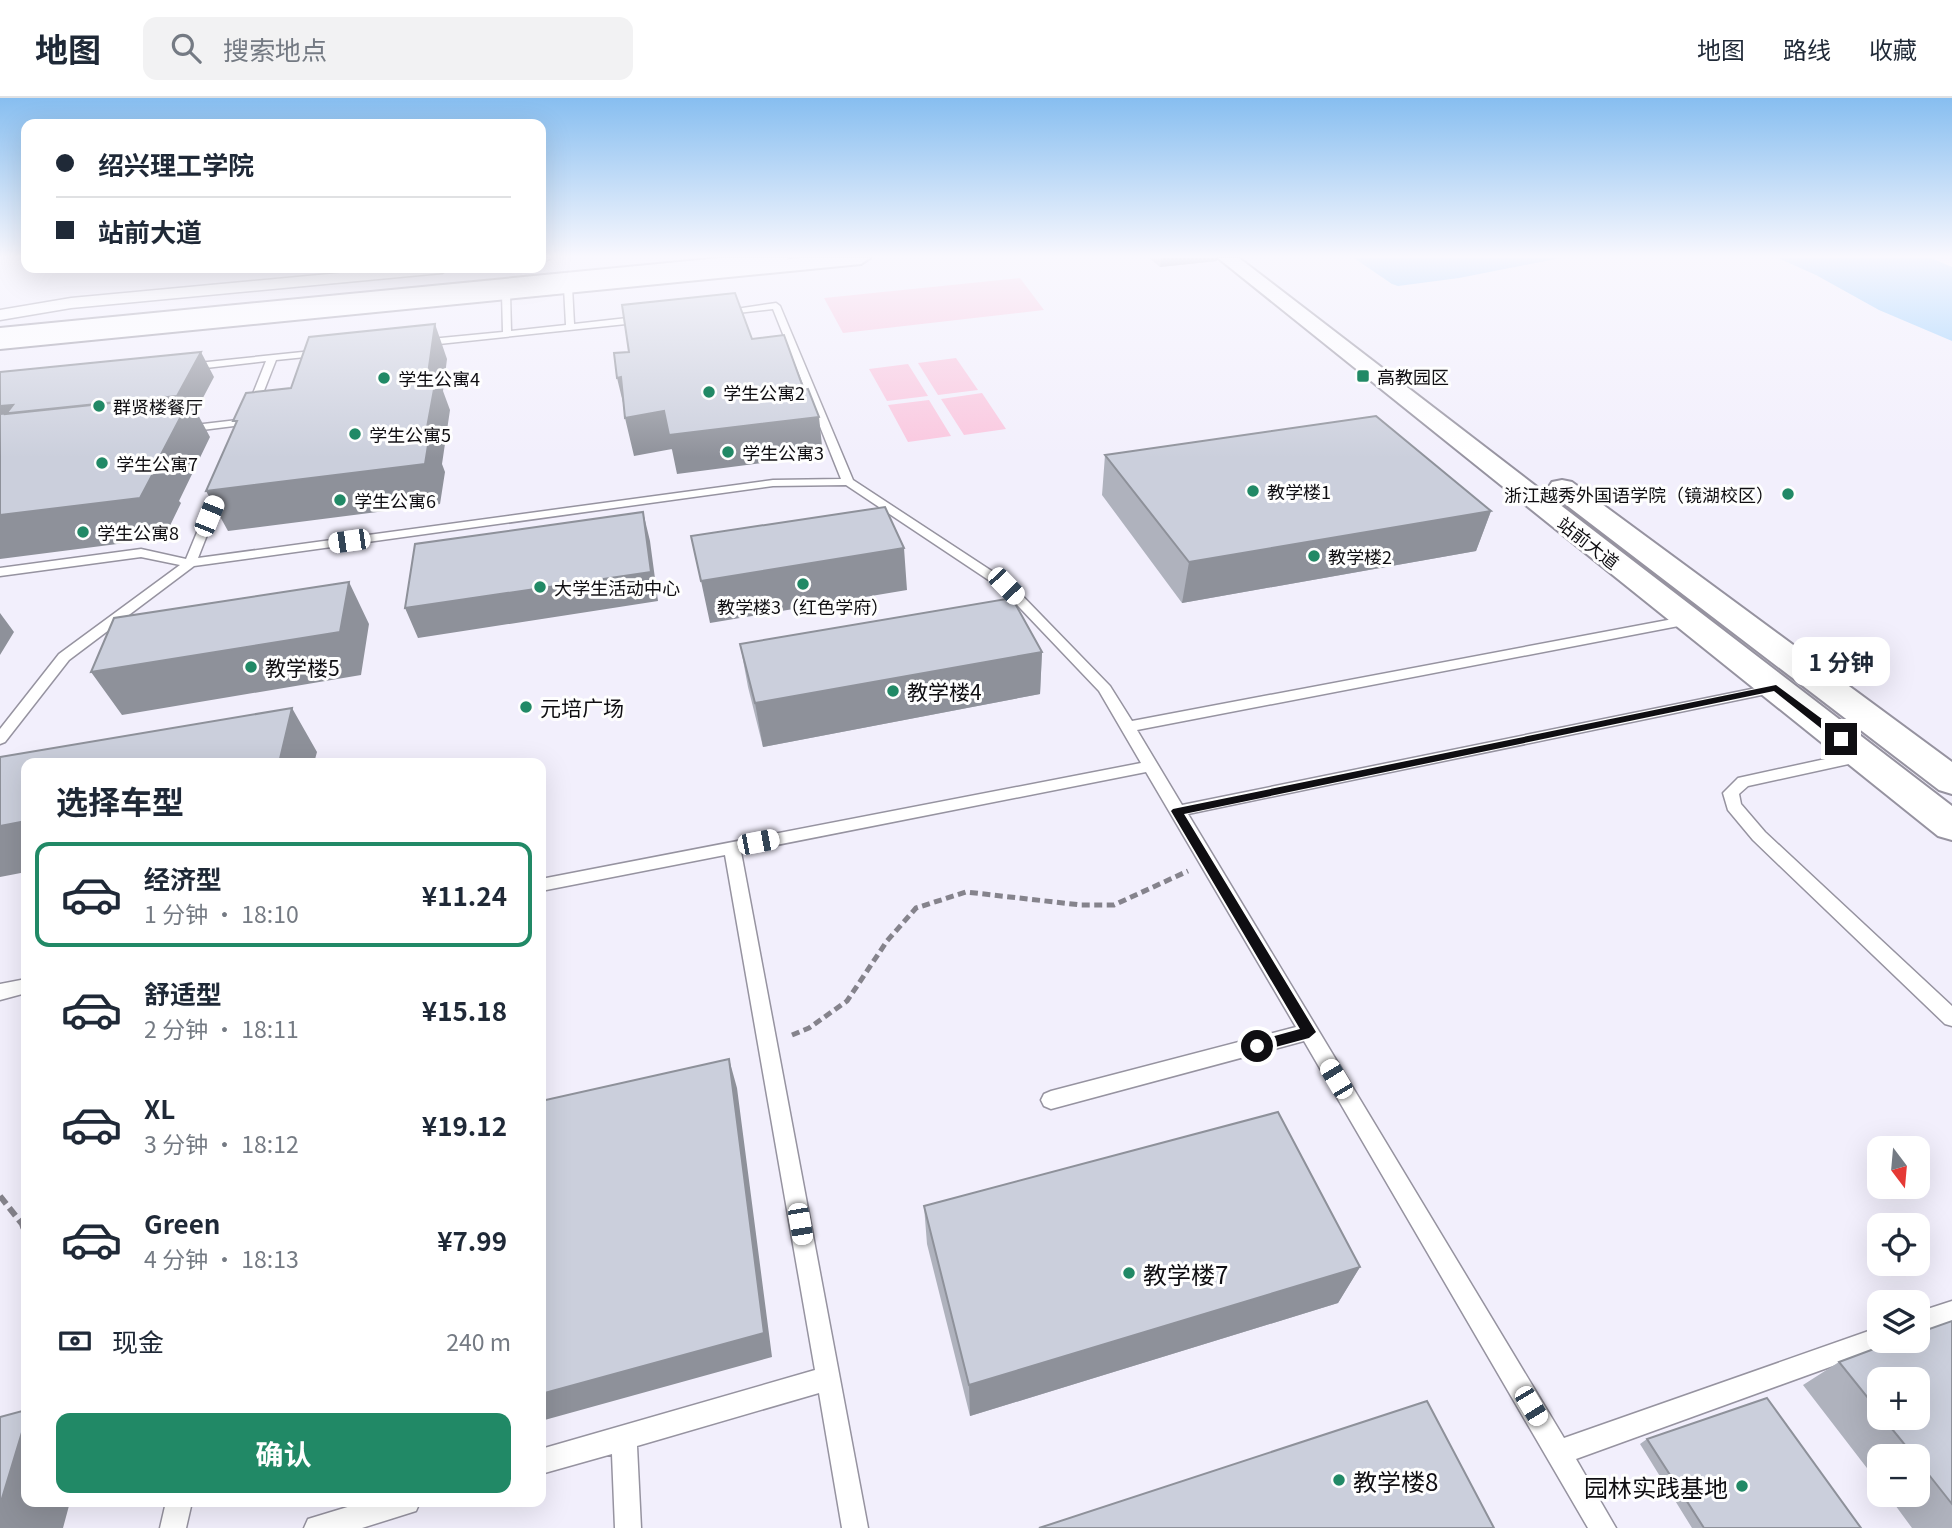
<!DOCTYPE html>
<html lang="zh">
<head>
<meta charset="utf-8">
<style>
  :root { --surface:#fff; --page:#f2f2f3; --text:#1f2937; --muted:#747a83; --line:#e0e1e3; --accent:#218966 }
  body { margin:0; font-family:Georgia,"Noto Sans SC",serif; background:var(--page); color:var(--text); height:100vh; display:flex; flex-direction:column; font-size:26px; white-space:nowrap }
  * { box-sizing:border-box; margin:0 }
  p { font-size:23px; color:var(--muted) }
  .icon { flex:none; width:38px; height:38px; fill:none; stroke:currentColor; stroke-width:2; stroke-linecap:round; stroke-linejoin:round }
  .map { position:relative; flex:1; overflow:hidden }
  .details { position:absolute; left:21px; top:660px; width:525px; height:749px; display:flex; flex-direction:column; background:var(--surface); border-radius:14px; box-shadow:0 7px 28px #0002 }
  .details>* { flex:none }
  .banner { position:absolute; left:21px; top:21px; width:525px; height:154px; border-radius:14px; box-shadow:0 7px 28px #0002; display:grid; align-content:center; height:154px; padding:0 35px; background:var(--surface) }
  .needle { width:46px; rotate:164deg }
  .fabs { position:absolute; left:1867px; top:1038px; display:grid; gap:14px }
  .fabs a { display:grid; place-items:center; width:63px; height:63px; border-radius:14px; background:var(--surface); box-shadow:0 7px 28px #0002; font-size:35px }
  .end { position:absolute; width:32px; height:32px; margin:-16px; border:9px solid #0f0e12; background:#fff; box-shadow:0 0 0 4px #fff }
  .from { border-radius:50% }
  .bubble { position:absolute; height:49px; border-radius:14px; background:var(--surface); box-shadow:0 7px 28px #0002; font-size:23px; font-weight:700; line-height:49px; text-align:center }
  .car { position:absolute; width:21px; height:42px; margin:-21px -10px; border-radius:9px; box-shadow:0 0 5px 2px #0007; background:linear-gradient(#fff 24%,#345 0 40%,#fff 0 76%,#345 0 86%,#fff 0) }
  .banner b { display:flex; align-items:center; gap:24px; height:66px; font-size:26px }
  .banner b+b { border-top:2px solid var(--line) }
  .banner i { width:18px; height:18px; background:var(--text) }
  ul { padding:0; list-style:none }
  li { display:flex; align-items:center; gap:21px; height:105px; margin:0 14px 10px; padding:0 21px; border:4px solid transparent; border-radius:14px }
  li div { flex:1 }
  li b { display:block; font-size:26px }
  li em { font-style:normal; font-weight:700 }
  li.selected { border-color:var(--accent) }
  li>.icon { width:63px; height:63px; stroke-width:1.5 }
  h2 { padding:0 35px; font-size:32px; line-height:84px }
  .pay { display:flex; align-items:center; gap:18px; height:77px; padding:0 35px; font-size:26px }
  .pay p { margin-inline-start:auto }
  .action { display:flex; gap:14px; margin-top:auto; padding:14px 35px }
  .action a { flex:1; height:80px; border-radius:14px; background:var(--accent); color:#fff; font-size:28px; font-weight:700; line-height:80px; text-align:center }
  header { display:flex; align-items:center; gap:42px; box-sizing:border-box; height:98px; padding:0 35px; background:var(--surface); border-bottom:2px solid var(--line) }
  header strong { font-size:33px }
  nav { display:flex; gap:38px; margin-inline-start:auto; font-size:24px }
  .search { width:490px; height:63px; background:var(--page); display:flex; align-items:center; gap:18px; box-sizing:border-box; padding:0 24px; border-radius:14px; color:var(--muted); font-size:26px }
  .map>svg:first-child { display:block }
</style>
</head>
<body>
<header>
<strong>地图</strong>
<div class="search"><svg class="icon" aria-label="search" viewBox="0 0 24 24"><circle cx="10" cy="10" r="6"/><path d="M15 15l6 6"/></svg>搜索地点</div>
<nav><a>地图</a><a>路线</a><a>收藏</a></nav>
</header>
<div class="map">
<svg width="1952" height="1430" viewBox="0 0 1952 1430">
  <rect width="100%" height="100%" fill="#f2effc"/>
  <!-- green -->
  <path fill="#fac6de" d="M1020 180 1044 212 843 235 824 200Z
    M956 260 978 292 938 297 918 265Z
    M908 266 928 298 887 303 869 271Z
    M982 295 1006 331 964 337 941 301Z
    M929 302 951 338 908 344 888 307Z"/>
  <!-- water -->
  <path fill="#96cefd" d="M1354 160H1561L1459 180 1398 188 1392 186Z
    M1778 160H1931L1952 169V243L1879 212 1816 177Z"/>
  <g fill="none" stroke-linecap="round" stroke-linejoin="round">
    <defs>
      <path id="service" d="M568 187 572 189 574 226 645 218 649 221 645 224 420 248 416 245 420 242 503 234 502 195 506 193 510 195 511 233 566 227 564 189Z
        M776 205 780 208 853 382 1010 485 1110 588 1132 623 1689 518 1695 522 1689 526 1137 632 1182 707 1776 586 1781 587 1783 590 1781 593 1776 594 1188 716 1564 1340 1880 1229V1242H1891L1888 1248 1576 1361 1616 1430H1588L1304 943 1051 1011 1044 1008 1041 1002 1044 996 1051 993 1296 929 1146 674 741 754 868 1430H842L819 1295 637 1348 641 1430H615L612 1356 541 1376V1351L815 1272 725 757 541 793V781L1141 665 1099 593 1002 491 846 387 773 388 194 468 69 562 5 644 0 646V631L59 556 180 467 141 459 0 478V470L141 451 186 461 217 386 222 383 227 386 198 460 773 382 841 381 773 211 720 217 716 214Z
        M322 252 325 253V257L276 262 256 313 251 316 246 313 266 263 188 272 183 269 188 266Z
        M246 321 251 324 250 326 186 334 181 331 186 328Z
        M1862 653 1869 658 1867 662 1748 688 1739 696 1741 706 1765 734 1952 908V928L1945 926 1753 742 1728 712 1723 695 1738 680Z
        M26 881V895L0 902V886Z
        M1952 1203V1225L1918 1238V1214Z
        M166 1404H192L186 1430H160Z
        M364 1404H420L416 1413 362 1430H304L308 1421Z"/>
      <path id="minor" d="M541 160H552L541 165Z
        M394 170H450L442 175 71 210 0 222V212L71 200Z"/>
      <path id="secondary" d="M801 160H870L861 166 0 251V237Z
        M1218 160H1239L1952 708V742L1938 738Z
        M1562 382 1572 384 1952 664V696L1939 692 1552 396 1548 390 1552 384Z"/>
      <path id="primary" d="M720 160H789L780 166 0 242V230Z"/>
    </defs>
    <!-- service casing -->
    <use href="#service" stroke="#9693a0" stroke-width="3"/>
    <!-- minor casing -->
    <use href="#minor" stroke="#9693a0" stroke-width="3"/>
    <!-- secondary casing -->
    <use href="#secondary" stroke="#9693a0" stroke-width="4"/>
    <!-- primary casing -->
    <use href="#primary" stroke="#9693a0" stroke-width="4"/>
    <!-- path-far1 -->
    <path stroke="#85838c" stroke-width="5" stroke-dasharray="8 4.5" stroke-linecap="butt" d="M792 937 809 930 847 903 887 843 916 810 966 794 1081 807H1114L1188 773"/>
    <!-- path -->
    <path stroke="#85838c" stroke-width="6" stroke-dasharray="10 5" stroke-linecap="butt" d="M0 1098 22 1126 26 1137"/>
    <!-- service -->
    <use href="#service" fill="#fff" fill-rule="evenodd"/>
    <!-- minor -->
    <use href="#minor" fill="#fff" fill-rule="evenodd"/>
    <!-- secondary -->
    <use href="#secondary" fill="#fff" fill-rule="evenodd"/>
    <!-- primary -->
    <use href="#primary" fill="#fff" fill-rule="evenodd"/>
  </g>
  <!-- wall -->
  <path fill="#afb2bd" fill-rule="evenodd" d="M1149 160H1217V163L1160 169Z
    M1105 357 1491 413 1476 453 1182 505 1102 397Z
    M740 546 1042 554 1040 596 763 649 748 589Z
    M924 1108 1360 1169 1338 1205 970 1318 927 1146Z
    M1952 1223V1430H1912L1887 1396H1918V1358H1880V1387L1803 1287 1839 1264ZM1880 1281 1918 1320H1880Z
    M1647 1341 1861 1430H1692L1640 1346Z"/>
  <!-- shaded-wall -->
  <path fill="#8e919a" d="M1161 160H1217V163L1160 169Z
    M435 226 447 261 443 293 450 312 442 366 445 374 440 406 228 433 206 393 426 335 428 276Z
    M201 254 214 279 196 313 210 339 179 403 181 405 164 440 0 461V308L13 307Z
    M621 279 626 317 617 280Z
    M664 313 672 351 634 358 625 320Z
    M819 319 823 357 677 376 669 337Z
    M1491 413 1476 453 1182 505 1189 464Z
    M643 414 650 443 658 503 418 540 405 510Z
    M904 450 907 492 710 525 701 483Z
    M349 484 369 526 361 577 122 617 91 574Z
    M0 515 14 534 0 557Z
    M1042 554 1040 596 763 649 755 605Z
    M292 610 317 654 314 665H279Z
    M26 723V774L0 779V728Z
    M729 961 737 990 772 1259 541 1323V1296Z
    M1360 1169 1338 1205 970 1318 969 1287Z
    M26 1321V1404H70L63 1430H0V1407Z"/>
  <!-- building -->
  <path fill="#cbcfdc" stroke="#8e919a" stroke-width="2" d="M735 195 752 241 784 237 804 292 808 291 819 319 669 337 664 313 625 320 621 279 617 280 614 255 629 254 622 207Z
    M435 226 428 276 437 275 426 335H430L425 366 206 393 237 323H233L246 295 291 290 309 239Z
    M201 254 177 298 6 316 13 307 0 308V274Z
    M164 299 160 304 190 301 156 366H158L140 400 0 417V316Z
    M1376 318 1491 413 1189 464 1105 357Z
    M885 409 904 450 701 483 691 438Z
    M643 414 651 474 405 510 415 446Z
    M349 484 340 534 91 574 114 520Z
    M1012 500 1042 554 755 605 740 546Z
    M292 610 279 665H26V723L0 728V659Z
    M729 961 764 1235 541 1296V1003Z
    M1278 1014 1360 1169 969 1287 924 1108Z
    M1952 1223V1406L1918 1363V1358H1914L1883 1320H1918V1281H1880V1315L1839 1264 1898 1242H1918V1235Z
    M1767 1300 1861 1430H1704L1647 1341Z
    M1427 1303 1494 1430H1039Z
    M26 1312V1321L0 1407V1319Z"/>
  <!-- sky -->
  <linearGradient id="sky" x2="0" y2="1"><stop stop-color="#87bef0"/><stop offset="0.44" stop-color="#f9f8fe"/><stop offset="1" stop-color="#f9f8fe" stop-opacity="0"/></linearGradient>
  <rect width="1952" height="360" fill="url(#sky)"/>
  <!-- route -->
  <path fill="#0f0e12" d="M1776 587 1845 638V643H1837L1774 593 1184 716 1316 934 1309 940 1257 954 1252 952V944L1300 931 1171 713 1173 711Z"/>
  <!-- markers -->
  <g fill="#218966" stroke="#fefefe" stroke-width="2.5">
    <rect x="1356" y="271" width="14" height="14" rx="3.5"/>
    <circle cx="384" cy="280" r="7"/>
    <circle cx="709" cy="294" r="7"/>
    <circle cx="99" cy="308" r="7"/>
    <circle cx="355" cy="336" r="7"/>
    <circle cx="728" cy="354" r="7"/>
    <circle cx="102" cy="365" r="7"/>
    <circle cx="1253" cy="393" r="7"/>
    <circle cx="1788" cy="396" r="7"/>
    <circle cx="340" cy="402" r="7"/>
    <circle cx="83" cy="434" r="7"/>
    <circle cx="1314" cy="458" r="7"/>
    <circle cx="803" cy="486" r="7"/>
    <circle cx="540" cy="489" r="7"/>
    <circle cx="251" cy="569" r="7"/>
    <circle cx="893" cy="593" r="7"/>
    <circle cx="526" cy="609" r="7"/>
    <circle cx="1129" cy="1175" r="7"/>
    <circle cx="1339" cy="1382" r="7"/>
    <circle cx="1742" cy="1388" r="7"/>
  </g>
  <g text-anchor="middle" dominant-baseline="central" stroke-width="6" stroke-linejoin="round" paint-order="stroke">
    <!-- far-poi labels -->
    <g font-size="18" fill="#0f0e12" stroke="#fefefe" text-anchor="start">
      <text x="1377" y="278">高教园区</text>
      <text x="398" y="280">学生公寓4</text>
      <text x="723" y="294">学生公寓2</text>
      <text x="113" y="308">群贤楼餐厅</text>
      <text x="369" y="336">学生公寓5</text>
      <text x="742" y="354">学生公寓3</text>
      <text x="116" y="365">学生公寓7</text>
      <text x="1267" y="393">教学楼1</text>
      <text x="1774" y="396" text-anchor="end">浙江越秀外国语学院（镜湖校区）</text>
      <text x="354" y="402">学生公寓6</text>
      <text x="97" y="434">学生公寓8</text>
      <text x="1328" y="458">教学楼2</text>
      <text x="554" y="489">大学生活动中心</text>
      <text x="803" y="508" text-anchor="middle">教学楼3（红色学府）</text>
    </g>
    <!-- far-street labels -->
    <g font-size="18" fill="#0f0e12" stroke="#fefefe">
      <text transform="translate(1589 444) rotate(38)">站前大道</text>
    </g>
    <!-- poi labels -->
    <g font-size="21" fill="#0f0e12" stroke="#fefefe" text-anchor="start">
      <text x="265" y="569">教学楼5</text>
      <text x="907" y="593">教学楼4</text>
      <text x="540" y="609">元培广场</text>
    </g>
    <!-- near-poi labels -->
    <g font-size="24" fill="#0f0e12" stroke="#fefefe" text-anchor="start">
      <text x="1143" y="1175">教学楼7</text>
      <text x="1353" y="1382">教学楼8</text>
      <text x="1728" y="1388" text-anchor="end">园林实践基地</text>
    </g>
  </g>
</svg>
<div class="fabs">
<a><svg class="needle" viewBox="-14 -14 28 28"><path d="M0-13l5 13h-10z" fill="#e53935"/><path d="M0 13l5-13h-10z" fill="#747a83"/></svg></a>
<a><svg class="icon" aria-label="locate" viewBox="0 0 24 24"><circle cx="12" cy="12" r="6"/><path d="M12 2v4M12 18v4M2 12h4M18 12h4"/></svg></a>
<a><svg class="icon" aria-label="layers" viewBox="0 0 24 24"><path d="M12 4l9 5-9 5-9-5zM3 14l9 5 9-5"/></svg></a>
<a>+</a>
<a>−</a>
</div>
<i class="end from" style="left:1257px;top:948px"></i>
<i class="end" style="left:1841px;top:641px"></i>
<div class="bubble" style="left:1792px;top:539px;width:98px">1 分钟</div>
<i class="car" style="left:209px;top:418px;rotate:22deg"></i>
<i class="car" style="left:349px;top:443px;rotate:262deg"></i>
<i class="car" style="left:1006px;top:488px;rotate:136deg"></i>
<i class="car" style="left:758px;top:744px;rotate:79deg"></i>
<i class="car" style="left:1336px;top:981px;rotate:329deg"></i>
<i class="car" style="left:800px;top:1126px;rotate:170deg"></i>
<i class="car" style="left:1531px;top:1308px;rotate:149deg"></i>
<div class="banner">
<b><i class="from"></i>绍兴理工学院</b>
<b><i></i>站前大道</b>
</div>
<section class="details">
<h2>选择车型</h2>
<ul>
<li class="selected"><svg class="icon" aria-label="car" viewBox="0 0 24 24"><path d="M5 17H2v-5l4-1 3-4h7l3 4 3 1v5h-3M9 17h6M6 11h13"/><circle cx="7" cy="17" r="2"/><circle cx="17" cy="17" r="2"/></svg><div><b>经济型</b><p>1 分钟 · 18:10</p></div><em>¥11.24</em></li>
<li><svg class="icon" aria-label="car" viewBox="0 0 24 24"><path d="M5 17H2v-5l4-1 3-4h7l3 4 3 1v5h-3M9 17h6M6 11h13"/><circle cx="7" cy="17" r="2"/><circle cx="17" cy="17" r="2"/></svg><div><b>舒适型</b><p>2 分钟 · 18:11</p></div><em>¥15.18</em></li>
<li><svg class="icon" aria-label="car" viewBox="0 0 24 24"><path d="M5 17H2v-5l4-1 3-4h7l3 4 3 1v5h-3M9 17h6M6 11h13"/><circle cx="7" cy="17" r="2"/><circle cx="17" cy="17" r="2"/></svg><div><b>XL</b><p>3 分钟 · 18:12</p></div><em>¥19.12</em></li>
<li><svg class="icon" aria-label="car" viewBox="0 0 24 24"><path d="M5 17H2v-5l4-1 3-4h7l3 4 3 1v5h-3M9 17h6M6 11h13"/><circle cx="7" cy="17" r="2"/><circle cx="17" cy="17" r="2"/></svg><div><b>Green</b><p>4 分钟 · 18:13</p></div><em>¥7.99</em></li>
</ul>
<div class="pay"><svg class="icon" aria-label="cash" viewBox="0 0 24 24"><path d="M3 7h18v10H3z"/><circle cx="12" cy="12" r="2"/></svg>现金<p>240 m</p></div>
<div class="action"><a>确认</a></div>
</section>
</div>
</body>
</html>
